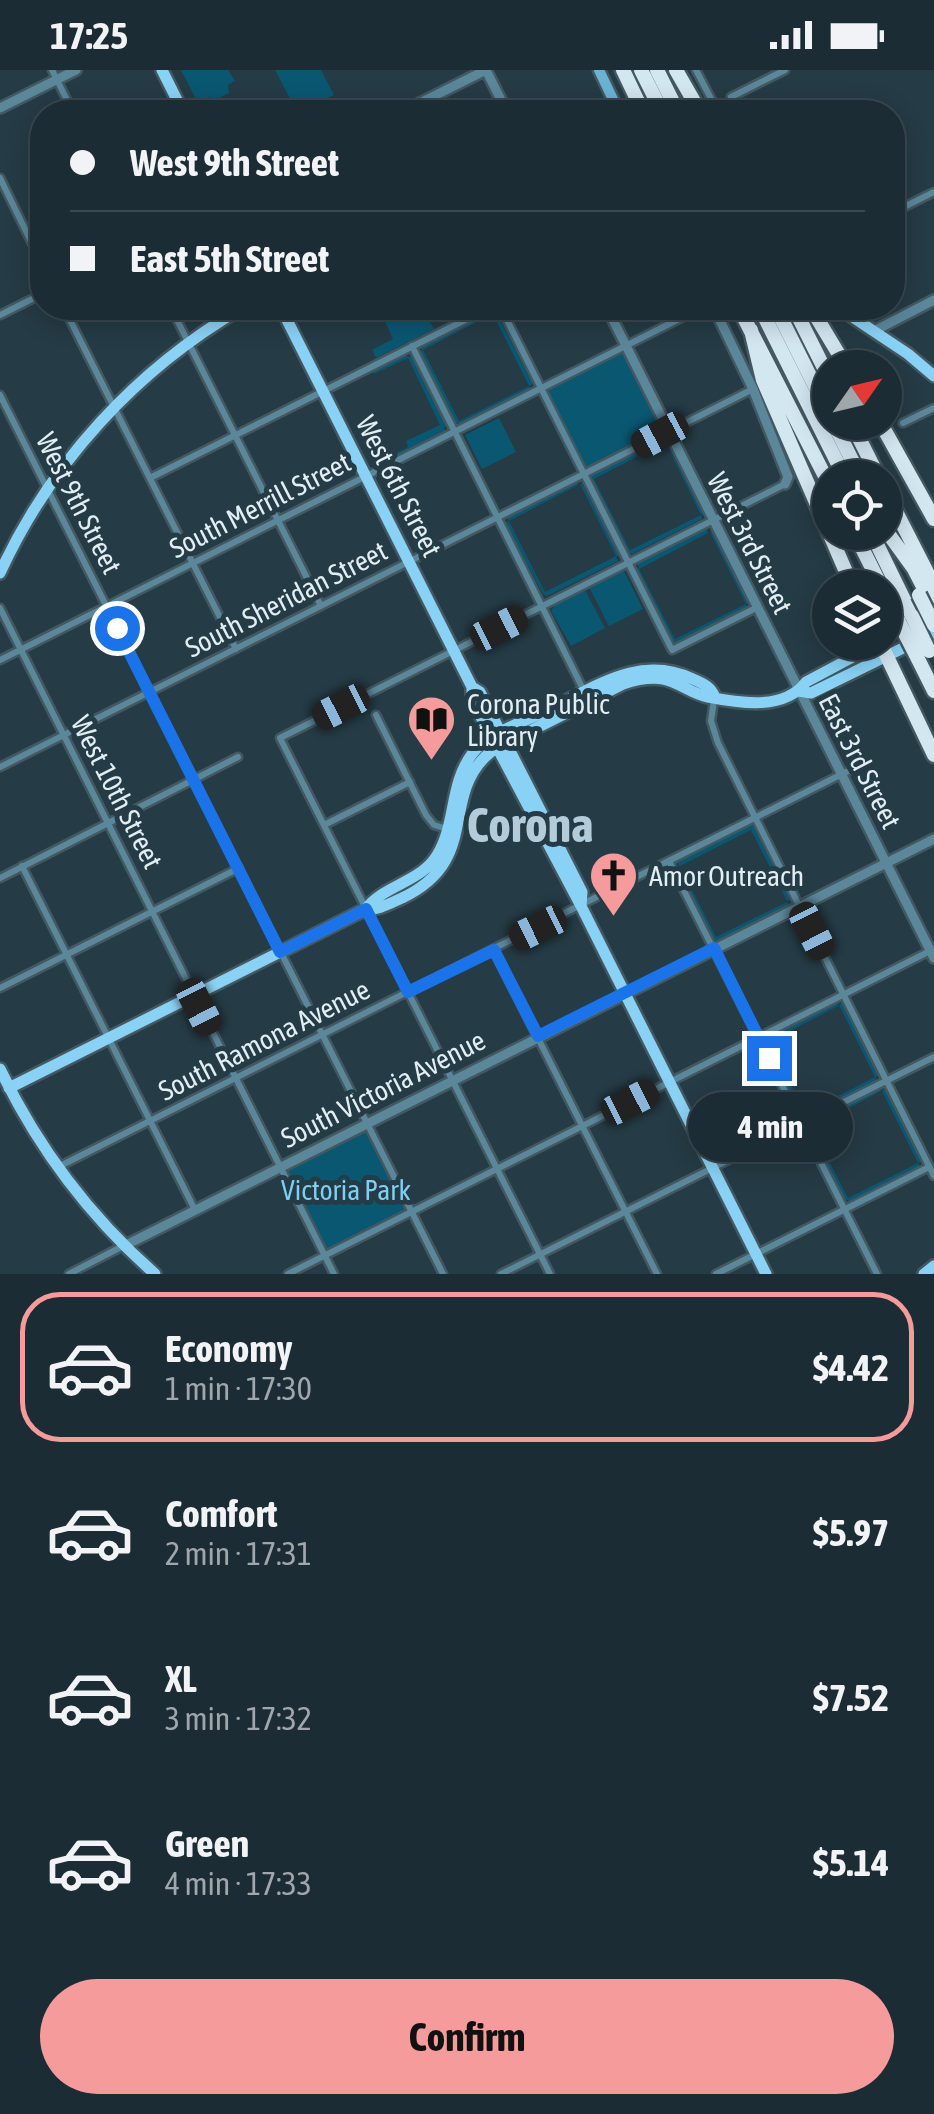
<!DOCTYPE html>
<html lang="en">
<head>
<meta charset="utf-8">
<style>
  :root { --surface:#1c2c34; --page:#25343c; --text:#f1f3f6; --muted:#a0a7ac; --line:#3a484f; --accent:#f59b9b }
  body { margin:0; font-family:"Asap Condensed",sans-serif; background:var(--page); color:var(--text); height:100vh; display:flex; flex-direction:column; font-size:38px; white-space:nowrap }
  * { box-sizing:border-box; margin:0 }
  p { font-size:32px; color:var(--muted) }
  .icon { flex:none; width:55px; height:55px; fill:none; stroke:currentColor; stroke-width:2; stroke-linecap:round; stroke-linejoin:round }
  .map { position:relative; height:1204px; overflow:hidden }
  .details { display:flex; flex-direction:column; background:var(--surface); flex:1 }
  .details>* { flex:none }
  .guide { position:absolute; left:30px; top:30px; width:875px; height:220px; border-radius:40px; box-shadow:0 5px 25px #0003,0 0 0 2px var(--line); display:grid; align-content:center; height:220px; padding:0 40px; background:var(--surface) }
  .needle { width:65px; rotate:56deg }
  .controls { position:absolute; left:812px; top:280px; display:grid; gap:20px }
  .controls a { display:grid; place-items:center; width:90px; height:90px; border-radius:50%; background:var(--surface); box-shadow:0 5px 25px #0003,0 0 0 2px var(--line); font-size:50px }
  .end { position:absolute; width:45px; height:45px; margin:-22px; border:12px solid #1a73e8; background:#fff; box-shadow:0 0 0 5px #fff }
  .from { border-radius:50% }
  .bubble { position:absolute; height:70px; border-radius:35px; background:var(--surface); box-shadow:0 5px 25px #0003,0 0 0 2px var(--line); font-size:32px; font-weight:700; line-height:70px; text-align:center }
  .car { position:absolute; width:30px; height:60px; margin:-30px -15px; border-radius:12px; box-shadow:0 0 8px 2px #0007; background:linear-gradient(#222 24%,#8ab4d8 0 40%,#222 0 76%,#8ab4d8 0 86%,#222 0) }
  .guide b { display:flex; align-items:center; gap:35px; height:95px; font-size:38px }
  .guide b+b { border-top:2px solid var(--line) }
  .guide i { width:25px; height:25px; background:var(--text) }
  ul { padding:18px 0 0; list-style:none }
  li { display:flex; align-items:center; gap:30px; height:150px; margin:0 20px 15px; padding:0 20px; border:5px solid transparent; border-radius:40px }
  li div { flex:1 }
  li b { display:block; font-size:38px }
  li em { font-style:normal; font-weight:700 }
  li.selected { border-color:var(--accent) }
  li>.icon { width:90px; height:90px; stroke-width:1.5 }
  .cta { display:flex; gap:20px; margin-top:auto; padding:20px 40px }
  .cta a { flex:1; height:115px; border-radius:60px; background:var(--accent); color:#111; font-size:40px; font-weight:700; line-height:115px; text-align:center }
  .status { display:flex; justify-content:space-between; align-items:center; height:70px; padding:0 50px; background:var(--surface); direction:ltr }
  .status svg { height:28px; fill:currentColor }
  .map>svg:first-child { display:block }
</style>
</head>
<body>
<div class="status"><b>17:25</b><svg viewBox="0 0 49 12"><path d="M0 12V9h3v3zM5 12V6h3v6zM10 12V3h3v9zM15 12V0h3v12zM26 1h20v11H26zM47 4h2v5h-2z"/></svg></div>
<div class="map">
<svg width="934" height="1204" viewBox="0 0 934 1204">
  <rect width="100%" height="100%" fill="#253b45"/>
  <!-- green -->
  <path fill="#0a5772" d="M181 0H228L235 11 228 15 229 23 213 31 210 27 198 33Z
    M275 0H321L334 25 297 42Z
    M400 238H432L434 242 427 246 434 259 376 288 372 280 393 269 382 245 384 242 394 244Z
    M490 241 492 244 423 280 459 351 529 316 493 244 496 242 533 314 529 316 531 320 461 355 456 353 419 282 422 280 420 276Z
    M619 283 625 285 661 360 586 397 547 321Z
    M406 284 408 287 412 286 447 356 444 358 446 362 376 397 374 394 408 377 406 371 440 355 408 288 374 304 372 300Z
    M499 348 516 382 482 399 465 365Z
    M661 370 663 373 594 409 630 480 701 445 665 372 704 443 701 445 702 449 632 484 627 482 590 411 593 409 591 405Z
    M576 412 578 415 509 451 545 522 616 486 580 414 582 413 619 485 616 487 618 491 547 526 543 524 505 453 509 451 507 447Z
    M706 459 708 463 639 499 675 569 746 534 710 462 712 461 749 533 746 534 748 538 677 573 673 571 636 499 639 498 637 494Z
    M624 501 643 539 609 556 589 517Z
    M585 520 605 558 571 576 551 541 555 535Z
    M749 754 754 756 790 830 787 831 751 760 680 796 716 867 787 832 789 836 718 871 713 869 676 798 679 796 677 792Z
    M837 931 838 936 769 972 805 1043 875 1007 839 935 842 932 879 1005 875 1008 877 1011 806 1046 802 1044 765 973 768 971 766 968Z
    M879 1016 881 1021 812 1058 848 1128 918 1093 882 1021 885 1018 922 1091 918 1093 920 1097 849 1131 845 1129 808 1059 811 1057 809 1053Z
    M365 1060 407 1141 325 1180 285 1101Z"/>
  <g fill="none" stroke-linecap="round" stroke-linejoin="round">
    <!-- minor-tunnel -->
    <path stroke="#41565f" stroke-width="6" stroke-dasharray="6 3" stroke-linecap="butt" d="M430 40 431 42"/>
    <defs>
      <path id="minor" d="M52 0 73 42
        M696 0 718 42
        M731 27 785 0
        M0 108 42 194
        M892 143 934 122
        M64 238 236 579
        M171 238 321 536
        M501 238 672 580 758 537
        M0 245 42 224
        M412 276 584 621
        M0 325 443 1204
        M903 353 934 338
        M150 408 489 238
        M0 538 334 1204
        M0 590 701 238
        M714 630 711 651 718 673 934 1106
        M376 645 426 745 434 755 447 759
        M0 697 753 319
        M324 755 410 712
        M669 791 877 1204
        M22 796 195 1140
        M0 808 238 687
        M493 879 657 1204
        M0 918 239 798
        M58 1097 866 692
        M69 1204 123 1176
        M288 1204 930 881
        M501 1204 934 987
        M550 1204 280 668 785 414
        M716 1204 929 1097"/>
      <path id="tertiary" d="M486 0 507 42
        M0 38 76 0
        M402 42 486 0
        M607 238 934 888
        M714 238 753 319 788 407 785 414
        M876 260 934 230
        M124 1176 934 769"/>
      <path id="secondary" d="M599 0 619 42"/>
      <path id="primary" d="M162 0 183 42
        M281 238 472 617 480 622 582 822 581 836
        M839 238 908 284 934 306
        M0 503C51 392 137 299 242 238
        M472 617V630L581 836 766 1204
        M799 621 811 623 934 563
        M366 839C380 840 390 833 402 828 480 791 441 731 485 687 498 674 517 668 532 660 563 645 593 629 623 614 635 610 649 607 663 609 679 612 692 624 708 627 739 633 784 641 806 612L881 572
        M0 999C38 1078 89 1146 155 1204
        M9 1018 366 839C382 817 415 813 433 791 457 760 448 716 472 684 488 663 521 653 544 642 593 619 638 583 693 609 704 614 710 616 715 627
        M924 1204 934 1196"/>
      <path id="motorway" d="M623 0 643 42
        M641 0 662 42
        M657 0 678 42
        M676 0 700 42
        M739 238 830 416
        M760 238 845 408
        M776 238 830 346
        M794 238 830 310
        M811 238 847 298
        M751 260 763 310 853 518
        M833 352 861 408
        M851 352 879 408
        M880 352 934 449
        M885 420 934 516
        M854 462 882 518
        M871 462 912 546
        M890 466 914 499 934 538
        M885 524 899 552
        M880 572 934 685
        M917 587 934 621"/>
    </defs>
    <!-- minor casing -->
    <use href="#minor" stroke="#435861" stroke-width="11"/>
    <!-- tertiary casing -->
    <use href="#tertiary" stroke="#435861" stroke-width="14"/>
    <!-- secondary casing -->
    <use href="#secondary" stroke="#435861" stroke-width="15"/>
    <!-- primary casing -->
    <use href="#primary" stroke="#435861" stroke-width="16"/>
    <!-- motorway casing -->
    <use href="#motorway" stroke="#435861" stroke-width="19"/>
    <!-- minor -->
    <use href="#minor" stroke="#5b879b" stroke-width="6"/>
    <!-- tertiary -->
    <use href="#tertiary" stroke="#5b879b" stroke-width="9"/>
    <!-- secondary -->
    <use href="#secondary" stroke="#6ab3d4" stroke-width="10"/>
    <!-- primary -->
    <use href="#primary" stroke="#8ad2f5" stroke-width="11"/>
    <!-- motorway -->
    <use href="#motorway" stroke="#d3e7f1" stroke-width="14"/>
    <defs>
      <path id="motorway-bridge" d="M919 525 934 555
        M912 546 929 581
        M899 552 917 587"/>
    </defs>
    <!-- motorway-bridge casing -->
    <use href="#motorway-bridge" stroke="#435861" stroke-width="19" stroke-linecap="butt"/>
    <!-- motorway-bridge -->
    <use href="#motorway-bridge" stroke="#d3e7f1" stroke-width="14"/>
  </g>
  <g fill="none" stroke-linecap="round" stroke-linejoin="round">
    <!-- route -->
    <path stroke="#1a73e8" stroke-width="12" d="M117 558 280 882 366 839 408 922 494 880 538 966 714 878 769 988"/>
  </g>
  <!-- icons -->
  <defs>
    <symbol id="library-pin" viewBox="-11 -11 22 30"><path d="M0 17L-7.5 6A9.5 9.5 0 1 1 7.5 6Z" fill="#f59b9b" stroke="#253b45"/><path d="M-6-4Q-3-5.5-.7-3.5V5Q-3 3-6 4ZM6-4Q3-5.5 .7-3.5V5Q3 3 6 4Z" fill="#111"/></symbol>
    <symbol id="church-pin" viewBox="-11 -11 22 30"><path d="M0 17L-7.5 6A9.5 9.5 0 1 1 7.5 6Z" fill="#f59b9b" stroke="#253b45"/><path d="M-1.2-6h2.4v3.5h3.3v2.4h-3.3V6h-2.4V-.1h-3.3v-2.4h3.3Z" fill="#111"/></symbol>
  </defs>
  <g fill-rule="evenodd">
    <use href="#library-pin" x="404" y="622" width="55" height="75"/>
    <use href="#church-pin" x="586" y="778" width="55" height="75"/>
  </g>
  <g text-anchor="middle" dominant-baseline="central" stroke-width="10" stroke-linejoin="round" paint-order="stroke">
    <!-- street labels -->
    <g font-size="28" fill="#e1eef4" stroke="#253b45">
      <text transform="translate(399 416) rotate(63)">West 6th Street</text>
      <text transform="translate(79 433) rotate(63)">West 9th Street</text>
      <text transform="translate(260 435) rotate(-27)">South Merrill Street</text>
      <text transform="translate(750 473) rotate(63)">West 3rd Street</text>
      <text transform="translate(286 529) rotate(-27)">South Sheridan Street</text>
      <text transform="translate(860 691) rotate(63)">East 3rd Street</text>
      <text transform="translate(117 722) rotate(63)">West 10th Street</text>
      <text transform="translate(264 970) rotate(-27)">South Ramona Avenue</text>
      <text transform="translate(383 1019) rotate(-27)">South Victoria Avenue</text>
    </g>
    <!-- poi labels -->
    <g font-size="28" fill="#e1eef4" stroke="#253b45" text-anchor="start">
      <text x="467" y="634">Corona Public<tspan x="467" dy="32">Library</tspan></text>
      <text x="649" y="806">Amor Outreach</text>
    </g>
    <!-- park labels -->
    <g font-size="28" fill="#7ecff4" stroke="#253b45">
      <text x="346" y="1120">Victoria Park</text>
    </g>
    <!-- town labels -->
    <g font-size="48" font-weight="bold" fill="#b2ccd9" stroke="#253b45">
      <text x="530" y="754">Corona</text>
    </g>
  </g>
</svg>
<div class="controls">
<a><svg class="needle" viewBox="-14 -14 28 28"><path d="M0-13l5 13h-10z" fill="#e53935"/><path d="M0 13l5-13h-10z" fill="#a0a7ac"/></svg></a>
<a><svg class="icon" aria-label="locate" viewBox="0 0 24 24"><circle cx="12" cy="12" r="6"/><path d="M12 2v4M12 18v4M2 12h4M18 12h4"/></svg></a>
<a><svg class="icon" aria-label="layers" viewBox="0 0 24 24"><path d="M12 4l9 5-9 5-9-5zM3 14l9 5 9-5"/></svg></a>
</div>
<i class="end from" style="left:117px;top:558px"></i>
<i class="end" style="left:769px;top:988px"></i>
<div class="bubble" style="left:688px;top:1022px;width:165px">4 min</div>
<i class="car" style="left:660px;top:365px;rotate:242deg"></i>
<i class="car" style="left:499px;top:558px;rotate:63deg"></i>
<i class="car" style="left:341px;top:637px;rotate:243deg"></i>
<i class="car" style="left:538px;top:858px;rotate:244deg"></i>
<i class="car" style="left:812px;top:861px;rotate:153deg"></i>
<i class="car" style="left:199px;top:937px;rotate:153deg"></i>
<i class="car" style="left:630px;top:1032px;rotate:63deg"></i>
<div class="guide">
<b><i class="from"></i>West 9th Street</b>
<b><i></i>East 5th Street</b>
</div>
</div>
<section class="details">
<ul>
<li class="selected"><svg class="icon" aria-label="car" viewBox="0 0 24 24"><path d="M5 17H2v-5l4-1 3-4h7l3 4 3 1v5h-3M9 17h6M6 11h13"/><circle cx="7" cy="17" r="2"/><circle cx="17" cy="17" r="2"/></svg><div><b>Economy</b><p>1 min · 17:30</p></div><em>$4.42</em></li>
<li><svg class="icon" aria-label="car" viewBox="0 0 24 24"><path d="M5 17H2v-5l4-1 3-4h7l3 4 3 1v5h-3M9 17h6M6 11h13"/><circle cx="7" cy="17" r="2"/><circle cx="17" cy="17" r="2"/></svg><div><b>Comfort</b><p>2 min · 17:31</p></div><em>$5.97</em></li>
<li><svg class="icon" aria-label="car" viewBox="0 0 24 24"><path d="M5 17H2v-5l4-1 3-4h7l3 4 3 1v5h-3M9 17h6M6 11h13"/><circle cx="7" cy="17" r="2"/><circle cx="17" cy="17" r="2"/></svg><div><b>XL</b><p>3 min · 17:32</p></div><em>$7.52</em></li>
<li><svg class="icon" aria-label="car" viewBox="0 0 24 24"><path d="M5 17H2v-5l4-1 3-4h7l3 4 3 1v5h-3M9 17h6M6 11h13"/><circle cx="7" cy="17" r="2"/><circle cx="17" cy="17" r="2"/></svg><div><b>Green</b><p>4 min · 17:33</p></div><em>$5.14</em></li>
</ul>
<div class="cta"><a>Confirm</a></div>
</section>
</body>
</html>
